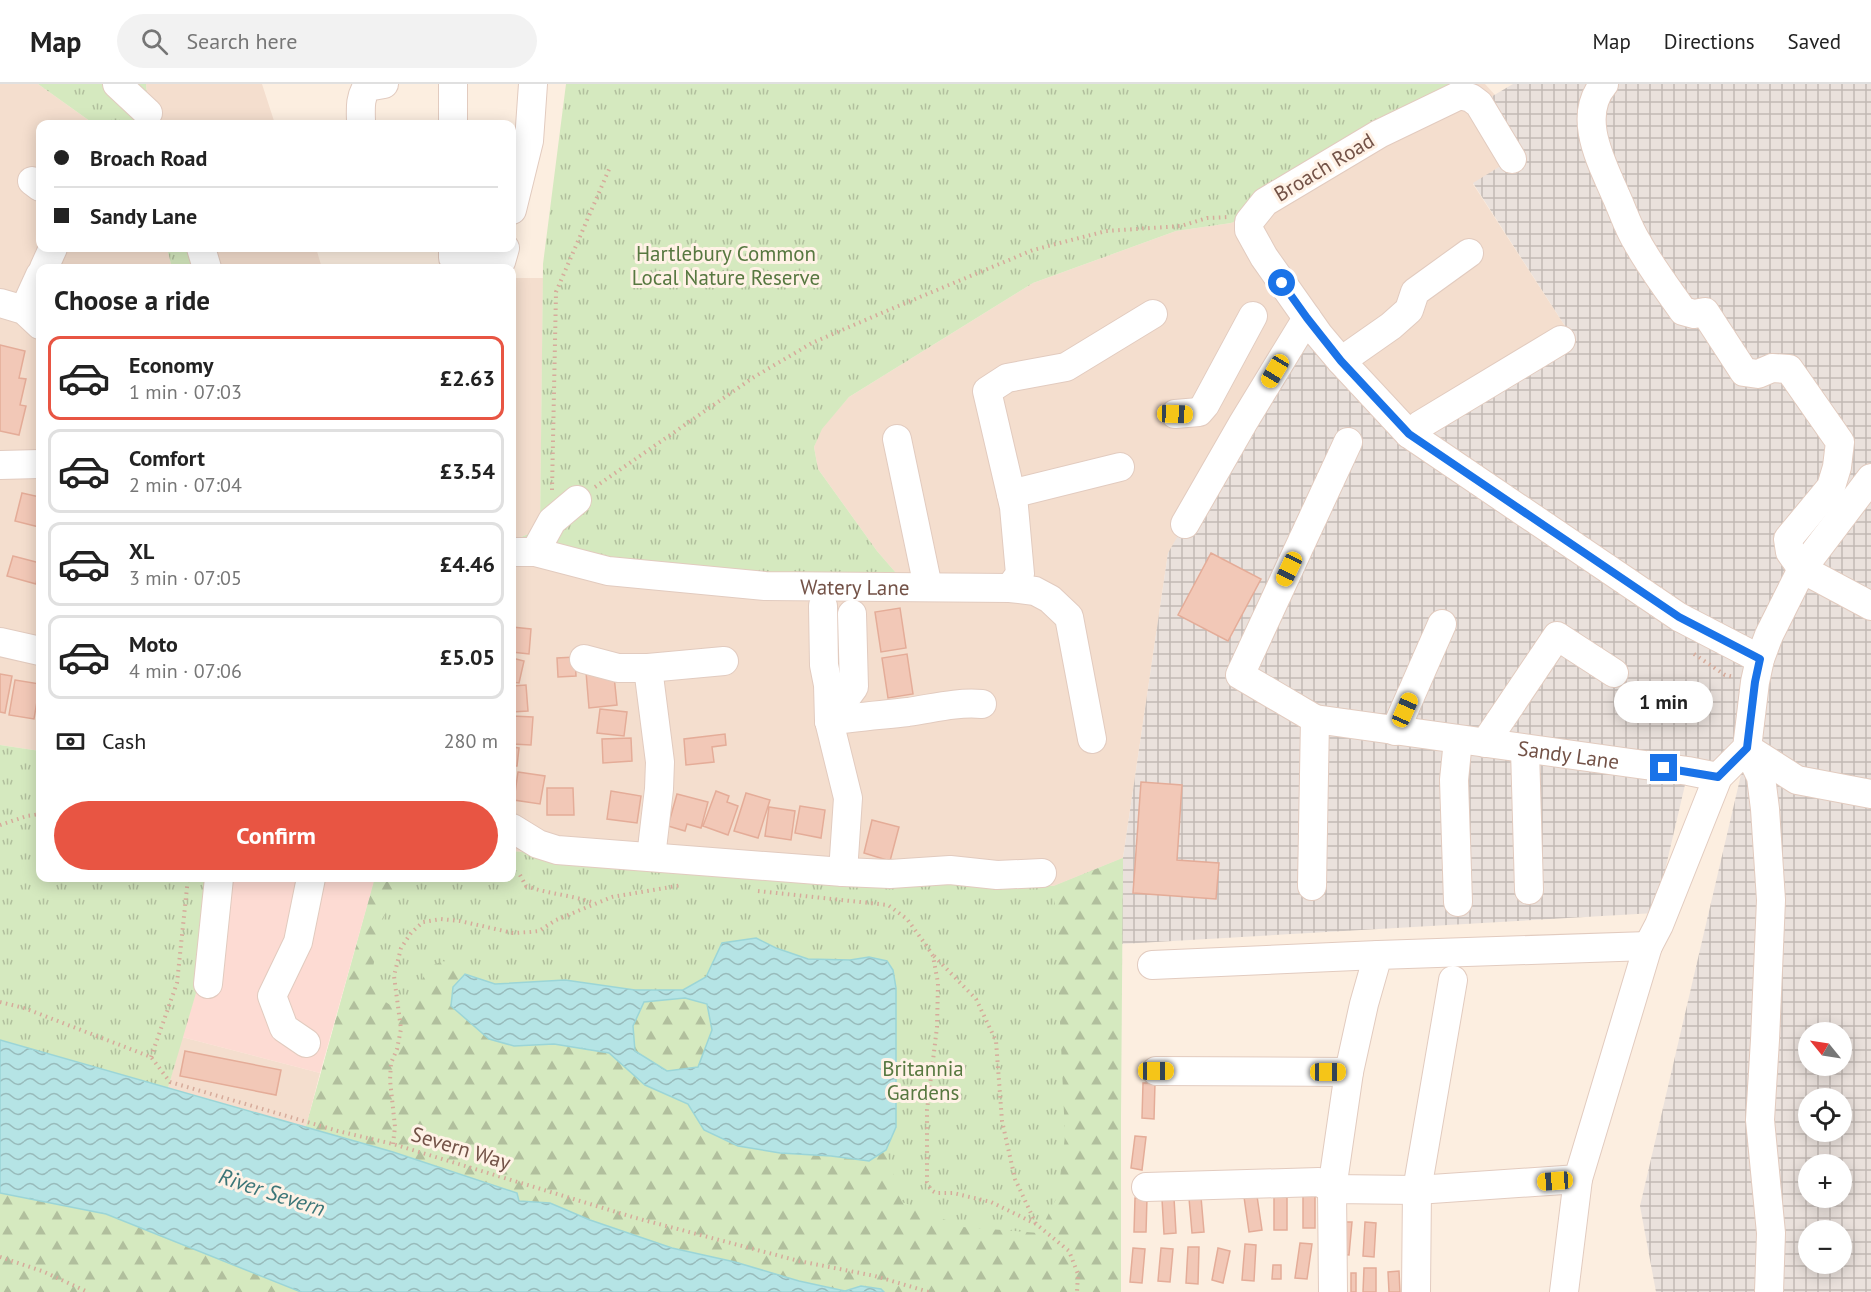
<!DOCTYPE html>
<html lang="en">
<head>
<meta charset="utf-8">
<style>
  :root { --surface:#fff; --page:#f2f2f2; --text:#222; --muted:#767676; --line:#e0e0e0; --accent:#e85543 }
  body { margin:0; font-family:"PT Sans",sans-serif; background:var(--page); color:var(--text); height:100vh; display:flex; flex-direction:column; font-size:22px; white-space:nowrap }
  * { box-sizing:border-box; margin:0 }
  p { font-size:20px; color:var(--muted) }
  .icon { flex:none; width:33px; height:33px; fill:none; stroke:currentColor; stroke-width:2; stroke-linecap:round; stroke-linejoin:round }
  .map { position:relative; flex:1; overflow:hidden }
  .sheet { position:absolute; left:36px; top:180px; width:480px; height:618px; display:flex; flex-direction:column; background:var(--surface); border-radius:12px; box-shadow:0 3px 15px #0003 }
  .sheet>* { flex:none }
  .guide { position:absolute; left:36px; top:36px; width:480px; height:132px; border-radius:12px; box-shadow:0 3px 15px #0003; display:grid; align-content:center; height:132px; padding:0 18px; background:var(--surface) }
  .needle { width:39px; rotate:300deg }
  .buttons { position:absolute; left:1798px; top:938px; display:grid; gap:12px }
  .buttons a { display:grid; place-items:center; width:54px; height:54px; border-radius:50%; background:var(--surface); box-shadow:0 3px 15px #0003; font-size:30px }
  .end { position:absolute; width:27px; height:27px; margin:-14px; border:8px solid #1a73e8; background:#fff; box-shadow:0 0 0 3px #fff }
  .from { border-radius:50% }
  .bubble { position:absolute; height:42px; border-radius:21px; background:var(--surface); box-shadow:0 3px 15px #0003; font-size:20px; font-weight:600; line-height:42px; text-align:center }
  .car { position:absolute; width:18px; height:36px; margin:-18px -9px; border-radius:8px; box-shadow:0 0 4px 2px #0007; background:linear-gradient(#f5c518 24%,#345 0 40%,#f5c518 0 76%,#345 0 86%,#f5c518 0) }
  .guide b { display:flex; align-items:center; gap:21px; height:57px; font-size:22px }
  .guide b+b { border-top:2px solid var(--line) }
  .guide i { width:15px; height:15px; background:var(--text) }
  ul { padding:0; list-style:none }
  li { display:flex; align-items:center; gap:18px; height:84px; margin:0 12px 9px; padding:0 6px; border:3px solid var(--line); border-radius:12px }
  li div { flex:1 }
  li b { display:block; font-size:22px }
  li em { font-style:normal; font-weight:600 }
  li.active { border-color:var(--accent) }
  li>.icon { width:54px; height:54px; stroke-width:1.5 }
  h2 { padding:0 18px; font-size:27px; line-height:72px }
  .pay { display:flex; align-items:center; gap:15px; height:66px; padding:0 18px; font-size:22px }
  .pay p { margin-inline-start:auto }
  .cta { display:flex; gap:12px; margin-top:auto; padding:12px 18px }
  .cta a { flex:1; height:69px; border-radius:36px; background:var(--accent); color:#fff; font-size:24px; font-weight:600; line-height:69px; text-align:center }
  header { display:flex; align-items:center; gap:36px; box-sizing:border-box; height:84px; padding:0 30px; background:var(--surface); border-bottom:2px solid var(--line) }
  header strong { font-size:28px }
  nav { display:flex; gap:33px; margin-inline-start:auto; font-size:21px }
  .search { width:420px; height:54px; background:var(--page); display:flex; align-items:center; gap:15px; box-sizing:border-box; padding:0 21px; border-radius:33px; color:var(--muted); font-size:22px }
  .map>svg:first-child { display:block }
</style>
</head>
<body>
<header>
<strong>Map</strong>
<div class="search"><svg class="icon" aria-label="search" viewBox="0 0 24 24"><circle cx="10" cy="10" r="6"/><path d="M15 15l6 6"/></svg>Search here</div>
<nav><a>Map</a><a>Directions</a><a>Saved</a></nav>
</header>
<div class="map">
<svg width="1871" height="1208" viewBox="0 0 1871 1208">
  <defs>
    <pattern id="industrial-grid" width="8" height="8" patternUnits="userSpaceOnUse" patternTransform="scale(1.5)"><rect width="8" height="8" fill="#eae1dc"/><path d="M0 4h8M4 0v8" fill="none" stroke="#c2b9b4"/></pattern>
    <pattern id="grass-tufts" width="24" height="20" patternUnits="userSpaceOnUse" patternTransform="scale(1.5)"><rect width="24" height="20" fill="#d5e9bf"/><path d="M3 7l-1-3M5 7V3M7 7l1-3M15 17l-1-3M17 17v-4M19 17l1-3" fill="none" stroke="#b1bf9d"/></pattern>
    <pattern id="forest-firs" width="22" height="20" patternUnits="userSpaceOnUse" patternTransform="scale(1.5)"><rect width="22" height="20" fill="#d5e9bf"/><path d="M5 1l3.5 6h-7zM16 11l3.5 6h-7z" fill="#b1bf9d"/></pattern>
    <pattern id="water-waves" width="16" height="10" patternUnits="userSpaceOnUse" patternTransform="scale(1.5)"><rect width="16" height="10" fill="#b5e4e5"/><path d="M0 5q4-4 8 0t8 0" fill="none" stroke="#98bbbb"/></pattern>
  </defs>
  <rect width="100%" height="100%" fill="#fceee0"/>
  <!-- residential -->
  <path fill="#f4dece" d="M0 0H38L94 40H40V164H167L172 184H40V667L0 661Z
    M146 0H262L275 40H154L148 29Z
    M1460 0H1485L1495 11 1480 20 1512 75 1473 100 1574 256 1168 469 1123 774 1054 802 928 793 836 797 512 767V468L908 503 877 467 818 385 814 363 821 345 849 313 1033 199 1176 147 1231 139Z
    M201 164H316L322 184H238L206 180Z
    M512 194H543L540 445 512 457Z
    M182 953 320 989 306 1043 168 1004Z"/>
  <!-- commercial -->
  <path fill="#fddbd3" d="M219 794H375L320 989 182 953 199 899Z"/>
  <!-- industrial -->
  <path fill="url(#industrial-grid)" fill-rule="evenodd" d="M1513 0H1871V1208H1656L1640 1122 1747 665 1688 688 1655 829 1121 860 1123 774 1168 469 1243 339 1307 234 1404 345 1574 256 1473 99 1512 75 1479 20ZM1809 948H1842V981H1809ZM1809 1014H1842V1047H1809ZM1809 1080H1842V1113H1809ZM1809 1146H1842V1179H1809Z"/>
  <!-- grass -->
  <path fill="url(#grass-tufts)" d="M38 0H146L148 29 154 40H94Z
    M566 0H1460L1243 134 1231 139 1176 147 1033 199 849 313 822 345 814 363 818 385 877 467 909 504 785 503 512 457 540 445 543 180Z
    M167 164H201L206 180 238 184H172Z
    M0 661 40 667V794H219L199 899 168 1004 0 956Z
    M512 767 836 797 928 793 1054 802 1123 774 1121 1033 1107 1208 306 1043 375 794H512Z"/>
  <!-- forest -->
  <path fill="url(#forest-firs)" d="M1123 774 1121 860V1208H884L881 1205 861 1202 845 1207 799 1197 735 1178 672 1164 590 1136 550 1119 519 1117 517 1109 393 1068 306 1043 375 794H399L380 843 373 884 376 912 392 922 414 910 429 883 443 877 465 890 453 903 451 922 489 955 514 962 554 960 609 969 645 1001 688 1020 704 1046 738 1062 780 1069 831 1072 869 1077 886 1066 902 1118 963 1143 1039 1149 1058 1111 1065 1052 1054 802Z
    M685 914 707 920 712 946 698 983 667 987 635 967 633 942 644 918Z
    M0 1109 106 1130 301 1208H0Z"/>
  <!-- water -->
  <path fill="url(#water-waves)" stroke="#9bd5d7" stroke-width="1.5" fill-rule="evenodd" d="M756 854 776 864 808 875 850 876 869 873 887 877 893 886 896 904V1043L886 1066 869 1077 831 1072 780 1069 738 1062 704 1046 688 1020 645 1001 609 969 554 960 514 962 489 955 451 922 453 903 465 890 495 900 565 896 635 906H683L706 893 722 859ZM685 914 707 920 712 946 698 983 667 987 635 967 633 942 644 918Z
    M0 956 393 1068 517 1109 519 1117 550 1119 590 1136 672 1164 735 1178 799 1197 845 1207 861 1202 881 1205 884 1208H301L106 1130 0 1109Z"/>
  <!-- building -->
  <path fill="#f2c8b7" stroke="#e4ac98" stroke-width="1.5" d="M0 261 25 267 19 294 26 295 20 321 26 322 19 351 0 347Z
    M22 409 40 413 39 443 15 437Z
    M1211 469 1261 495 1228 557 1178 531Z
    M13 472 40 479 36 500 7 492Z
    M900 524 906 564 881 568 875 528Z
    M512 543 531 545 529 570 512 568Z
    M907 570 913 610 888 614 882 574Z
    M575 573 576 592 558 593 557 574Z
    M512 574 524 577 519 599 512 598Z
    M586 588 614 592 617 621 589 624Z
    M0 590 12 592 5 629 0 628Z
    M15 596 40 600 34 635 9 631Z
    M526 601 528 627 512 628V602Z
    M600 625 627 628 624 652 597 649Z
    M512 632 533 633 531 661 512 660Z
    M725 650 726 661 712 663 714 678 686 681 684 655Z
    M631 654 632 677 603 679 602 655Z
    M512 663 519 664 517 682H512Z
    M518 688 545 692 540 720 514 716Z
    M1141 698 1182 701 1177 776 1219 779 1216 815 1133 809Z
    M547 704H573L574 731H547Z
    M611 707 641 712 637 739 607 735Z
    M716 707 729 712 727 718 738 722 728 751 703 742Z
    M746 709 770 716 758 754 734 747Z
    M677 710 708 718 701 744 687 740 685 747 668 742Z
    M800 722 825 726 821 754 795 749Z
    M769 723 795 727 791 756 765 752Z
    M872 736 899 743 890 777 864 769Z
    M185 967 281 986 276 1011 180 992Z
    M1143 999H1155L1154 1035 1142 1034Z
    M1135 1052 1146 1053 1142 1086 1131 1084Z
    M1274 1111H1287V1146H1274Z
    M1303 1111H1315V1144H1303Z
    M1257 1112 1262 1146 1249 1148 1244 1113Z
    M1201 1113 1204 1148 1192 1149 1189 1114Z
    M1135 1114H1147L1146 1148H1134Z
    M1174 1114 1176 1149 1164 1150 1162 1115Z
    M1340 1138H1352L1349 1171 1338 1170Z
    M1365 1138 1376 1139 1374 1173 1363 1172Z
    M1300 1159 1312 1160 1307 1195 1295 1194Z
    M1245 1160 1256 1161 1254 1197 1242 1196Z
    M1188 1163H1199L1198 1200 1186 1199Z
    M1133 1164 1145 1165 1142 1199 1130 1198Z
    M1161 1164 1173 1165 1170 1198 1158 1197Z
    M1218 1164 1230 1167 1223 1199 1212 1196Z
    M1273 1181H1281V1195H1272Z
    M1364 1184H1376V1208H1363Z
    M1399 1187 1400 1208H1389L1388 1188Z
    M1351 1189H1356V1208H1351Z"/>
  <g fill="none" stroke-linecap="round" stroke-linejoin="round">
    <defs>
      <g id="minor">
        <path d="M117 0 148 29"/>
        <path d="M453 0V40"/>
        <path d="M1604 0C1576 33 1602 79 1616 112 1623 127 1628 144 1637 158 1650 182 1667 204 1683 227L1694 230 1705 228 1744 288 1758 290 1772 284 1789 285 1840 358 1837 383 1831 403 1788 455 1790 468 1802 485 1871 522"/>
        <path d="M361 40C361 27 359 14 367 3L384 0"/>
        <path d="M1512 75 1479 20 1471 14 1460 11 1379 50 1265 118 1249 138V146L1264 173 1319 251 1341 277 1409 350 1679 533 1760 575"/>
        <path d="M32 97 40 103"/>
        <path d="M512 126 529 57 533 0"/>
        <path d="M201 164 207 184"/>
        <path d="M453 164V174L456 178H501L505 164"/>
        <path d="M44 184 53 164"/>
        <path d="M0 219 24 226 40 241"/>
        <path d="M24 226 40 191"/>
        <path d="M1341 277 1391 242 1409 226 1415 208 1469 169"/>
        <path d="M1175 330 1199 328 1205 321 1253 232"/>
        <path d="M1409 350 1420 341 1561 256"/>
        <path d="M897 355 928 503"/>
        <path d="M0 381 40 380"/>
        <path d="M1011 410 1120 383"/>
        <path d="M1185 440 1243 339 1307 234"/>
        <path id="s1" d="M512 468H535L608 487 765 502 1010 504 1035 507 1050 515 1069 533 1092 655"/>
        <path d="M535 468 552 437 577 416"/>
        <path d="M1010 504 1020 490 1014 423 987 307 1007 294 1066 283 1153 230"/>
        <path d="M0 558 40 567"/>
        <path d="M584 575 618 584H648L724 577"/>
        <path d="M648 584 660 678 659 705 651 773"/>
        <path d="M1315 635 1240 591 1348 358"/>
        <path d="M829 637C855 633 882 631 908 628 935 624 955 618 982 620"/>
        <path d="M829 637 854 603 852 530"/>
        <path d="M1395 647 1442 540"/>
        <path d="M1458 656 1454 696 1458 818"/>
        <path d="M1485 659 1557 552 1614 589"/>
        <path d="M1747 664 1761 693 1765 725 1771 816 1765 956 1760 1036 1771 1149 1769 1208"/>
        <path d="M1747 664 1797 696 1871 710"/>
        <path d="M1525 665 1529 806"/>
        <path d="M512 744 538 760 557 766 843 788 848 714 829 637 828 601 824 581 823 522"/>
        <path d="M843 788 890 790 950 786 997 791 1042 789"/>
        <path id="s2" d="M1312 802 1315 635 1688 687 1718 693"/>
        <path d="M1152 881 1378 871"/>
        <path d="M208 900 219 794"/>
        <path d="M306 959 284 944 272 912 298 858 311 794"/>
        <path d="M1156 987 1349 988"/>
        <path d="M1146 1103 1319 1098 1332 1105 1349 988 1364 920 1378 871 1648 862"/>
        <path d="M1333 1208 1332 1105 1417 1106 1578 1095 1648 862 1659 841 1718 693 1747 664 1755 598 1760 575 1769 551 1802 485 1871 394"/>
        <path d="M1416 1208 1417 1106 1453 896"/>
        <path d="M1564 1208 1578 1095"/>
      </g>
    </defs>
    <!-- minor casing -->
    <use href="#minor" stroke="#e2cbbf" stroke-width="30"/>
    <!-- path -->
    <path stroke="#d6ab9b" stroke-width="4" stroke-dasharray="1.5 4.5" stroke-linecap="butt" d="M595 403 754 293 812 259 884 228 1033 166 1106 147 1181 142 1207 134 1229 133
      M552 406 556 208 610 83
      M1694 570 1725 591 1734 593
      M0 741 27 732 40 730
      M520 791 526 802C548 810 572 811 594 819
      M758 807 888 821 907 835 928 864 933 872 938 899 937 943 927 1026V1098L931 1106 936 1109H953L991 1118 1036 1140 1069 1167 1078 1190 1077 1208
      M934 872 976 915 996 957 1002 1037 1015 1095 1036 1140
      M0 918 24 924 151 973 170 998 338 1047 393 1060 636 1134 799 1177 875 1192 929 1208
      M151 973 177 899 188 794
      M393 1060 395 1043 390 996 391 979 397 965 401 945 394 892 401 864 411 849 423 838 441 835 460 837 513 849 530 848 539 847 556 836 612 813 682 801
      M0 1173 42 1187 88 1208"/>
    <!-- minor -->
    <use href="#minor" stroke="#fff" stroke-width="28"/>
  </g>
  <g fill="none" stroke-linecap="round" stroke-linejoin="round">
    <!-- route -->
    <path stroke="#1a73e8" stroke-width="8" d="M1282 199 1307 234 1341 277 1409 350 1679 533 1760 575 1755 598 1747 664 1718 693 1664 684"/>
  </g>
  <g text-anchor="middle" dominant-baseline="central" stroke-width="6" stroke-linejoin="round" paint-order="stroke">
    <!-- street labels -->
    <g font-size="21" fill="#735247" stroke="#fff2e6">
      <text transform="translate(1324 83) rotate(-31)">Broach Road</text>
      <text stroke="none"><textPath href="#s1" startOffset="346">Watery Lane</textPath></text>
      <text stroke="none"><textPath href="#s2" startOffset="423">Sandy Lane</textPath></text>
      <text transform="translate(461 1064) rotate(17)">Severn Way</text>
    </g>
    <!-- park labels -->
    <g font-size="21" fill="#577840" stroke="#fff2e6">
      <text x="726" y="169">Hartlebury Common<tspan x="726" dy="24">Local Nature Reserve</tspan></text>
      <text x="923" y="984">Britannia<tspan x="923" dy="24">Gardens</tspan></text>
    </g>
    <!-- water labels -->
    <g font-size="22" font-style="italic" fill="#3c7678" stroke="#fff2e6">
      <text transform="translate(272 1108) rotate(18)">River Severn</text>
    </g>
  </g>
</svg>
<div class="buttons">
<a><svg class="needle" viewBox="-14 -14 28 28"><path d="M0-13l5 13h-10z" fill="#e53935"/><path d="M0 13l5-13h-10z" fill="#767676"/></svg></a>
<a><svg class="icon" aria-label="locate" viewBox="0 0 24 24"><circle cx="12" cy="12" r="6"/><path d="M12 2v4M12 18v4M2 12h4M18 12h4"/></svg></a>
<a>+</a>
<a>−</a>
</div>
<i class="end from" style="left:1282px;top:199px"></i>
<i class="end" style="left:1664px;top:684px"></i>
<div class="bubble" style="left:1614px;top:597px;width:99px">1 min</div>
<i class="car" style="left:1275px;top:287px;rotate:211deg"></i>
<i class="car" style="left:1175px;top:330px;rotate:92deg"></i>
<i class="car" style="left:1289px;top:485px;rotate:205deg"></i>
<i class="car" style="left:1405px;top:626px;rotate:24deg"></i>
<i class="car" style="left:1156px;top:987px;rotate:90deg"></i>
<i class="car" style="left:1328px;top:988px;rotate:90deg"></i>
<i class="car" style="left:1555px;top:1097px;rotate:266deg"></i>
<div class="guide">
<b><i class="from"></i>Broach Road</b>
<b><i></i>Sandy Lane</b>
</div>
<section class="sheet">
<h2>Choose a ride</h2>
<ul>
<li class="active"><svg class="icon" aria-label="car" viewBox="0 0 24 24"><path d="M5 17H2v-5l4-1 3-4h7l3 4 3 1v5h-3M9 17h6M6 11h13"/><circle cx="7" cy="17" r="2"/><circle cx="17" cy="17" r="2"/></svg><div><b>Economy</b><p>1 min · 07:03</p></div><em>£2.63</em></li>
<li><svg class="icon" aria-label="car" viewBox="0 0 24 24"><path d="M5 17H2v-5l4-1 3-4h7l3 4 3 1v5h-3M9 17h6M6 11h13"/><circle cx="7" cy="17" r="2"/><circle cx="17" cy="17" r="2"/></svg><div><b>Comfort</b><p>2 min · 07:04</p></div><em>£3.54</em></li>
<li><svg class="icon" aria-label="car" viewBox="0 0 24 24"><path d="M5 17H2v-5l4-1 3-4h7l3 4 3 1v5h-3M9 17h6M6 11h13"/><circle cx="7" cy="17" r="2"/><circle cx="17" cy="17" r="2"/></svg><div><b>XL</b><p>3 min · 07:05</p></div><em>£4.46</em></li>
<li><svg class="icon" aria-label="car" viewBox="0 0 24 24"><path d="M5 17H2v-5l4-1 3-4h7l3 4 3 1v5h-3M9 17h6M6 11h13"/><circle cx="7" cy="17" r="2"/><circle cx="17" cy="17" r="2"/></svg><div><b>Moto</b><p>4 min · 07:06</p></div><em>£5.05</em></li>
</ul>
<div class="pay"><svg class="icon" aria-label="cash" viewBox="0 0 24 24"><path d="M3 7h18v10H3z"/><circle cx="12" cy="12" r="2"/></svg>Cash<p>280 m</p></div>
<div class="cta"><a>Confirm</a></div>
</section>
</div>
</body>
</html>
